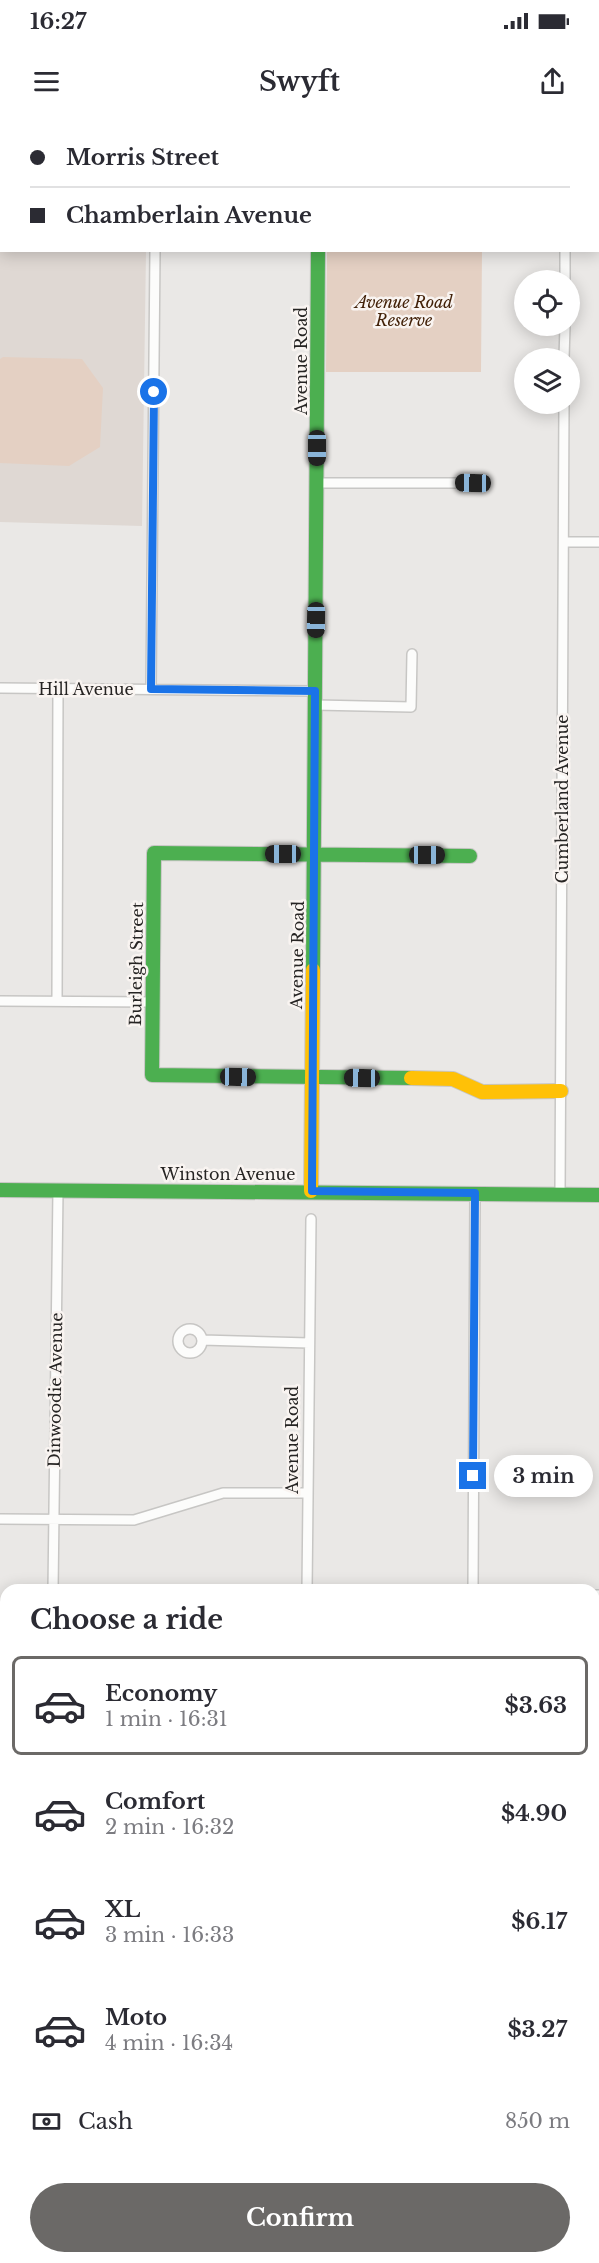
<!DOCTYPE html>
<html lang="en">
<head>
<meta charset="utf-8">
<style>
  :root { --surface:#fff; --page:#f2f2f3; --text:#2b2b33; --muted:#7c7c81; --line:#e1e1e2; --accent:#6b6967 }
  body { margin:0; font-family:"Libre Baskerville",serif; background:var(--page); color:var(--text); height:100vh; display:flex; flex-direction:column; font-size:22px; white-space:nowrap }
  * { box-sizing:border-box; margin:0 }
  p { font-size:20px; color:var(--muted) }
  .icon { flex:none; width:33px; height:33px; fill:none; stroke:currentColor; stroke-width:2; stroke-linecap:round; stroke-linejoin:round }
  .map { position:relative; flex:1; overflow:hidden }
  .details { position:absolute; left:0px; top:1464px; width:600px; height:680px; display:flex; flex-direction:column; background:var(--surface); border-radius:18px 18px 0 0; box-shadow:0 3px 15px #0003 }
  .details>* { flex:none }
  .guide { position:absolute; left:0px; top:0px; width:600px; height:132px; box-shadow:0 3px 15px #0003; display:grid; align-content:center; height:132px; padding:0 30px; background:var(--surface) }
  .fabs { position:absolute; left:514px; top:150px; display:grid; gap:12px }
  .fabs a { display:grid; place-items:center; width:66px; height:66px; border-radius:50%; background:var(--surface); box-shadow:0 3px 15px #0003; font-size:30px }
  .end { position:absolute; width:27px; height:27px; margin:-14px; border:8px solid #1a73e8; background:#fff; box-shadow:0 0 0 3px #fff }
  .from { border-radius:50% }
  .bubble { position:absolute; height:42px; border-radius:21px; background:var(--surface); box-shadow:0 3px 15px #0003; font-size:20px; font-weight:700; line-height:42px; text-align:center }
  .car { position:absolute; width:18px; height:36px; margin:-18px -9px; border-radius:8px; box-shadow:0 0 4px 2px #0007; background:linear-gradient(#222 24%,#8ab4d8 0 40%,#222 0 76%,#8ab4d8 0 86%,#222 0) }
  .guide b { display:flex; align-items:center; gap:21px; height:57px; font-size:22px }
  .guide b+b { border-top:2px solid var(--line) }
  .guide i { width:15px; height:15px; background:var(--text) }
  ul { padding:0; list-style:none }
  li { display:flex; align-items:center; gap:18px; height:99px; margin:0 12px 9px; padding:0 18px; border:3px solid transparent; border-radius:9px }
  li div { flex:1 }
  li b { display:block; font-size:22px }
  li em { font-style:normal; font-weight:700 }
  li.selected { border-color:var(--accent) }
  li>.icon { width:54px; height:54px; stroke-width:1.5 }
  h2 { padding:0 30px; font-size:27px; line-height:72px }
  .pay { display:flex; align-items:center; gap:15px; height:66px; padding:0 30px; font-size:22px }
  .pay p { margin-inline-start:auto }
  .action { display:flex; gap:12px; margin-top:auto; padding:12px 30px }
  .action a { flex:1; height:69px; border-radius:36px; background:var(--accent); color:#fff; font-size:24px; font-weight:700; line-height:69px; text-align:center }
  .status { display:flex; justify-content:space-between; align-items:center; height:42px; padding:0 30px; background:var(--surface); direction:ltr }
  .status svg { height:16px; fill:currentColor }
  header { display:flex; justify-content:space-between; align-items:center; height:78px; padding:0 30px; background:var(--surface); font-size:27px; font-weight:700 }
  .map>svg:first-child { display:block }
</style>
</head>
<body>
<div class="status"><b>16:27</b><svg viewBox="0 0 49 12"><path d="M0 12V9h3v3zM5 12V6h3v6zM10 12V3h3v9zM15 12V0h3v12zM26 1h20v11H26zM47 4h2v5h-2z"/></svg></div>
<header><svg class="icon" aria-label="menu" viewBox="0 0 24 24"><path d="M4 6h16M4 12h16M4 18h16"/></svg>Swyft<svg class="icon" aria-label="share" viewBox="0 0 24 24"><path d="M12 15V3M7 8l5-5 5 5M5 13v7h14v-7"/></svg></header>
<div class="map">
<svg width="599" height="2143" viewBox="0 0 599 2143">
  <rect width="100%" height="100%" fill="#eae8e6"/>
  <!-- built -->
  <path fill="#dfd8d3" d="M0 52 2 130 146 131 142 406 0 402Z"/>
  <!-- green -->
  <path fill="#e4d0c3" d="M327 0H483L327 2Z
    M327 131H482L481 252H326Z
    M3 237 82 239 103 268 100 327 69 346 0 343V239Z
    M594 1486H599V1980H594Z"/>
  <g fill="none" stroke-linecap="round" stroke-linejoin="round">
    <defs>
      <path id="street" d="M196 2V0
        M319 2V0
        M566 2V0
        M565 160V130
        M564 238 565 206
        M317 363H473
        M564 422H599
        M0 568 315 571
        M151 569 155 130
        M315 585 411 587 412 534
        M0 881 152 882
        M57 881 58 568
        M560 1074 564 284
        M178 1221a12 12 0 1 1 24 0a12 12 0 1 1-24 0Z
        M202 1220 309 1223
        M0 1399 134 1400 223 1373H308
        M53 1470 58 1070
        M307 1470 311 1099
        M473 1470 475 1073
        M594 1475H599
        M0 1709H6
        M0 1899H6
        M594 1992H599
        M47 2143V2138
        M303 2143V2138
        M455 2143V2138"/>
      <path id="fast" d="M313 850 318 130
        M411 958 152 955 154 733 470 736
        M0 1070 599 1075"/>
      <path id="slow" d="M411 958 453 959 482 972 561 971
        M311 1071 313 850"/>
    </defs>
    <!-- street casing -->
    <use href="#street" stroke="#c7c6c4" stroke-width="12"/>
    <!-- fast casing -->
    <use href="#fast" stroke="#c7c6c4" stroke-width="16"/>
    <!-- slow casing -->
    <use href="#slow" stroke="#c7c6c4" stroke-width="16"/>
    <!-- street -->
    <use href="#street" stroke="#fcfcfb" stroke-width="9"/>
    <!-- fast -->
    <use href="#fast" stroke="#4caf50" stroke-width="14"/>
    <!-- slow -->
    <use href="#slow" stroke="#ffc107" stroke-width="14"/>
  </g>
  <g fill="none" stroke-linecap="round" stroke-linejoin="round">
    <!-- route -->
    <path stroke="#1a73e8" stroke-width="8" d="M154 272 151 569 315 571 312 1071 475 1073 473 1356"/>
  </g>
  <g text-anchor="middle" dominant-baseline="central" stroke-width="5" stroke-linejoin="round" paint-order="stroke">
    <!-- park labels -->
    <g font-size="16" font-style="italic" fill="#422108" stroke="#f9f4f1">
      <text x="404" y="182">Avenue Road<tspan x="404" dy="18">Reserve</tspan></text>
    </g>
    <!-- street labels -->
    <g font-size="16" fill="#262423" stroke="#f9f4f1">
      <text transform="translate(301 241) rotate(-90)">Avenue Road</text>
      <text x="86" y="569">Hill Avenue</text>
      <text transform="translate(562 679) rotate(-90)">Cumberland Avenue</text>
      <text transform="translate(297 835) rotate(-89)">Avenue Road</text>
      <text transform="translate(136 844) rotate(-89)">Burleigh Street</text>
      <text x="228" y="1054">Winston Avenue</text>
      <text transform="translate(55 1270) rotate(-89)">Dinwoodie Avenue</text>
      <text transform="translate(292 1320) rotate(-90)">Avenue Road</text>
    </g>
  </g>
</svg>
<div class="fabs">
<a><svg class="icon" aria-label="locate" viewBox="0 0 24 24"><circle cx="12" cy="12" r="6"/><path d="M12 2v4M12 18v4M2 12h4M18 12h4"/></svg></a>
<a><svg class="icon" aria-label="layers" viewBox="0 0 24 24"><path d="M12 4l9 5-9 5-9-5zM3 14l9 5 9-5"/></svg></a>
</div>
<i class="end from" style="left:154px;top:272px"></i>
<i class="end" style="left:473px;top:1356px"></i>
<div class="bubble" style="left:494px;top:1335px;width:99px">3 min</div>
<i class="car" style="left:317px;top:328px;rotate:180deg"></i>
<i class="car" style="left:473px;top:363px;rotate:271deg"></i>
<i class="car" style="left:316px;top:500px;rotate:181deg"></i>
<i class="car" style="left:283px;top:734px;rotate:270deg"></i>
<i class="car" style="left:427px;top:735px;rotate:90deg"></i>
<i class="car" style="left:238px;top:957px;rotate:91deg"></i>
<i class="car" style="left:362px;top:958px;rotate:271deg"></i>
<div class="guide">
<b><i class="from"></i>Morris Street</b>
<b><i></i>Chamberlain Avenue</b>
</div>
<section class="details">
<h2>Choose a ride</h2>
<ul>
<li class="selected"><svg class="icon" aria-label="car" viewBox="0 0 24 24"><path d="M5 17H2v-5l4-1 3-4h7l3 4 3 1v5h-3M9 17h6M6 11h13"/><circle cx="7" cy="17" r="2"/><circle cx="17" cy="17" r="2"/></svg><div><b>Economy</b><p>1 min · 16:31</p></div><em>$3.63</em></li>
<li><svg class="icon" aria-label="car" viewBox="0 0 24 24"><path d="M5 17H2v-5l4-1 3-4h7l3 4 3 1v5h-3M9 17h6M6 11h13"/><circle cx="7" cy="17" r="2"/><circle cx="17" cy="17" r="2"/></svg><div><b>Comfort</b><p>2 min · 16:32</p></div><em>$4.90</em></li>
<li><svg class="icon" aria-label="car" viewBox="0 0 24 24"><path d="M5 17H2v-5l4-1 3-4h7l3 4 3 1v5h-3M9 17h6M6 11h13"/><circle cx="7" cy="17" r="2"/><circle cx="17" cy="17" r="2"/></svg><div><b>XL</b><p>3 min · 16:33</p></div><em>$6.17</em></li>
<li><svg class="icon" aria-label="car" viewBox="0 0 24 24"><path d="M5 17H2v-5l4-1 3-4h7l3 4 3 1v5h-3M9 17h6M6 11h13"/><circle cx="7" cy="17" r="2"/><circle cx="17" cy="17" r="2"/></svg><div><b>Moto</b><p>4 min · 16:34</p></div><em>$3.27</em></li>
</ul>
<div class="pay"><svg class="icon" aria-label="cash" viewBox="0 0 24 24"><path d="M3 7h18v10H3z"/><circle cx="12" cy="12" r="2"/></svg>Cash<p>850 m</p></div>
<div class="action"><a>Confirm</a></div>
</section>
</div>
</body>
</html>
